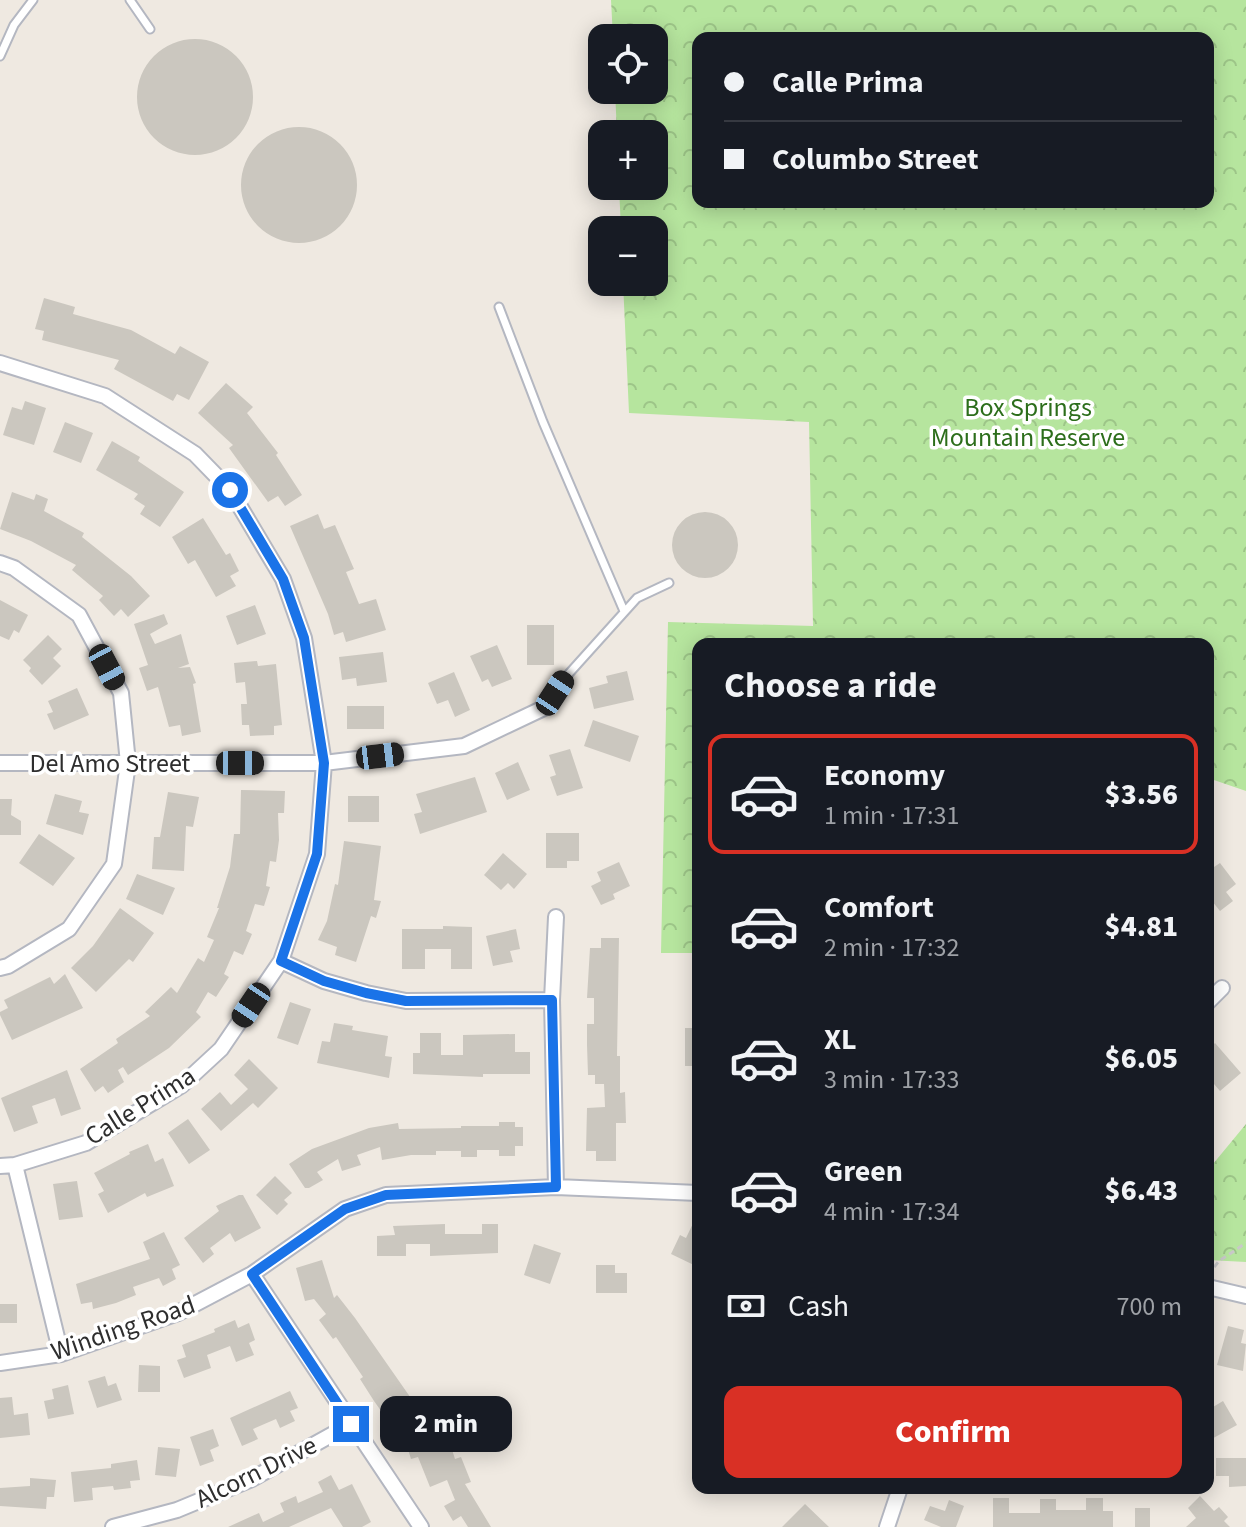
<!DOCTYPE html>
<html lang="en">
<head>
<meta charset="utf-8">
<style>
  :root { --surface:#171b24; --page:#242831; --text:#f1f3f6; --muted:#9ea1a6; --line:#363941; --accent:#d93025 }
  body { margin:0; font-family:"Source Sans 3",sans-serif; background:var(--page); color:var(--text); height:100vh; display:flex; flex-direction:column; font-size:30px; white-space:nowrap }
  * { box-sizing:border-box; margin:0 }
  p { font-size:26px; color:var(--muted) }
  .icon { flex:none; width:44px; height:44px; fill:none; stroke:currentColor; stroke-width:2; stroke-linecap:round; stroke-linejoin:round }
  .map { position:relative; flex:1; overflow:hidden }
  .sheet { position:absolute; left:692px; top:638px; width:522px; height:856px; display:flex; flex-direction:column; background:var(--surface); border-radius:16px; box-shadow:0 4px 20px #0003 }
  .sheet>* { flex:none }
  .hud { position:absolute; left:692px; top:32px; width:522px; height:176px; border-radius:16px; box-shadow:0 4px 20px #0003; display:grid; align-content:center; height:176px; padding:0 32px; background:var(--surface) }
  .tools { position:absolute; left:588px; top:24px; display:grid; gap:16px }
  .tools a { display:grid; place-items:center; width:80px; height:80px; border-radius:16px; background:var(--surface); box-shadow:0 4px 20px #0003; font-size:40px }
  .end { position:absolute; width:36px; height:36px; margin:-18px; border:10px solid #1a73e8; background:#fff; box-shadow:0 0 0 4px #fff }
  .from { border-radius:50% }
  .bubble { position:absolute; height:56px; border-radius:16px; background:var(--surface); box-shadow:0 4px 20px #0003; font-size:26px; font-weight:800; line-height:56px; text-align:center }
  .car { position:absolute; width:24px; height:48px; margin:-24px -12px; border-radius:10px; box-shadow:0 0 6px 2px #0007; background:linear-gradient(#222 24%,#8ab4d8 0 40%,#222 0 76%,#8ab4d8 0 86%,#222 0) }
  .hud b { display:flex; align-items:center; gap:28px; height:76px; font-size:30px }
  .hud b+b { border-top:2px solid var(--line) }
  .hud i { width:20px; height:20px; background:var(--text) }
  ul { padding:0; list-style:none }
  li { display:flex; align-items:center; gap:24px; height:120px; margin:0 16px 12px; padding:0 16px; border:4px solid transparent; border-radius:16px }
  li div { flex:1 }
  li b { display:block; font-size:30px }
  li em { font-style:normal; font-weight:800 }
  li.on { border-color:var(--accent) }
  li>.icon { width:72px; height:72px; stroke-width:1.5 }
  h2 { padding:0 32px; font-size:36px; line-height:96px }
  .pay { display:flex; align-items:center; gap:20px; height:88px; padding:0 32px; font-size:30px }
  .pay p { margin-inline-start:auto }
  .button { display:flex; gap:16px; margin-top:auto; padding:16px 32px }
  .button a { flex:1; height:92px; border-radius:16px; background:var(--accent); color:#fff; font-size:32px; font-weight:800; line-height:92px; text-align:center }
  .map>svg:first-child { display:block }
</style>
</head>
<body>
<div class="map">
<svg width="1246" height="1527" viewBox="0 0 1246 1527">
  <defs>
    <pattern id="park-crowns" width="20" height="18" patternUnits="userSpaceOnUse" patternTransform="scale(2)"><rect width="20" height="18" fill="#b6e59e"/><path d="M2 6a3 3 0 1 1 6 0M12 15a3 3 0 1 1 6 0" fill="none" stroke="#9dc588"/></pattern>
  </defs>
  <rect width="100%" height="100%" fill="#efe9e1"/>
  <!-- park -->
  <path fill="url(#park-crowns)" fill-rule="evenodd" d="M611 0H1246V791L1208 778V644H698V953H661L668 622 813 626 809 422 629 413 623 282H654V230H621L619 186H654V134H617L615 90H654V38H613ZM698 38H1208V202H698Z
    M1246 1124V1262L1208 1260V1170Z"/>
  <!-- building -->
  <path fill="#cbc7bf" d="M137 97a58 58 0 1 1 116 0a58 58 0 1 1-116 0Z
    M241 185a58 58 0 1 1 116 0a58 58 0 1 1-116 0Z
    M44 298 75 307 73 314 131 330 175 354 180 346 209 362 189 400 177 394 173 401 114 369 119 360 42 340 44 331 35 329Z
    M226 383 253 407 247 413 278 453 276 455 302 495 285 506 278 496 268 502 229 448 233 445 198 413Z
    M25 401 46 408 34 445 3 435 12 407 22 410Z
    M65 422 93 433 81 463 53 452Z
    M112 441 140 457 138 461 184 492 160 527 140 514 145 506 134 499 138 494 96 470Z
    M12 492 34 500 36 494 48 499 44 511 84 533 82 537 131 576 150 596 128 617 121 609 114 616 99 600 103 596 72 570 76 565 31 541 0 529Z
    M672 545a33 33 0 1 1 66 0a33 33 0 1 1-66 0Z
    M318 514 324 529 335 525 354 569 346 572 359 604 376 599 386 630 346 642 343 632 334 635 328 614 290 526Z
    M203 518 226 555 230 553 239 571 230 576 236 586 216 597 195 560 188 564 172 537Z
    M0 600 28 615 19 633 14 630 9 640 0 636Z
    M255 605 266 634 237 645 226 616Z
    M164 614 168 624 150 634 155 644 181 634 189 664 178 668 190 667 196 683 193 684 201 732 182 736 180 725 169 727 158 687 147 691 139 668 148 665 134 624Z
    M527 625H554V665H527Z
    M48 635 62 649 53 658 61 666 42 685 29 671 31 668 23 660Z
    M497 645 512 679 492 687 488 679 482 682 470 656Z
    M383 652 387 682 357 686 356 678 342 680 339 657Z
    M257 661 258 666 276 664 282 725 274 726V735L250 736 249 725H242L241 704H247L245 682 236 683 234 663Z
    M627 671 634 700 594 709 589 688 608 683 606 676Z
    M454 672 470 710 455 717 448 700 437 704 428 683Z
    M77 688 89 715 54 730 47 714 53 712 48 701Z
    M347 706H384V729H347Z
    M593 720 639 736 630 762 584 746Z
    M570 749 583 788 557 796 550 777 556 775 549 755Z
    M518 762 530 790 507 800 495 773Z
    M475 777 487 812 420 834 414 814 422 812 416 794Z
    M241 790 285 791 284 813H278L279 840 276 862 270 861 266 886 270 887 264 906 255 904 246 931 252 934 243 955 234 951 224 974 229 977 216 997 208 992 196 1012 201 1017 169 1048 128 1075 123 1067 118 1070 124 1082 108 1093 103 1086 95 1092 80 1069 118 1043 116 1039 150 1016 145 1012 171 987 177 993 198 958 204 962 214 940 207 937 219 908H217L230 867 234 834H240Z
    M168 792 199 797 193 827 186 826 184 871 152 869 154 837H160Z
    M55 794 82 801 79 812 89 814 83 835 46 824Z
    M348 796H379V822H348Z
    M0 799H12L11 815 21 821V835H0Z
    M546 833H579V861H567V868H546Z
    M39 834 75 858 53 886 19 863Z
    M344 841 381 846 374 900 381 901 376 918 371 916 356 962 335 955 337 947 318 940 327 921 335 884 338 885Z
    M503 853 527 874 514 889 508 883 501 890 484 875Z
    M619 862 630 886 613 894 615 899 601 905 591 886 601 881 597 872Z
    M1220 863 1236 884 1226 892 1233 901 1220 911 1208 896V871Z
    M137 874 175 888 163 915 126 899Z
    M120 908 154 933 133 962 129 959 96 992 71 968 93 946Z
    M443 926 472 927V969H451V949H425V969H402V929H443Z
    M516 929 520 949 510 951 513 962 493 966 486 936Z
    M601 938H619L617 1056H620V1093L625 1092 626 1123H616V1161H596V1151H586L587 1108 605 1107 604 1084H595V1075H588L587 1045V1024H594V998H587L590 948H601Z
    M65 974 83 1008 12 1040 0 1015V1012L8 1008 4 1000 50 977 54 984Z
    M290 1002 311 1009 298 1045 277 1038Z
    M334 1023 353 1026 352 1030 388 1036 385 1056 392 1057 389 1078 317 1063 322 1041 330 1042Z
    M685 1028H698V1066H685Z
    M420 1033H441V1055H463V1035L515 1034V1052H530V1074H483V1077L413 1074V1053H420Z
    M1215 1043 1241 1073 1220 1091 1208 1077V1050Z
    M249 1059 278 1088 258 1108 253 1103 221 1131 201 1109 220 1092 231 1105 248 1089 234 1075Z
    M67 1070 81 1109 61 1116 55 1098 32 1106 38 1123 14 1132 1 1098Z
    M188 1119 210 1150 189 1164 168 1133Z
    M499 1122H515V1127H523V1146H515V1156H499V1150H477V1157H461V1151H436V1155H411L382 1160 380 1147 357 1155 361 1165 342 1171 338 1159 317 1172 323 1180 309 1188H305L289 1164 312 1149 369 1128 398 1123 399 1129 461 1128V1126H499Z
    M148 1144 155 1162 163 1158 174 1186 147 1197 145 1193 108 1213 98 1194 104 1191 94 1173 130 1154 129 1152Z
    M275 1176 292 1193 284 1200 288 1204 277 1215 256 1195Z
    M77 1181 83 1217 59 1220 53 1184Z
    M239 1195H243L261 1228 235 1242 230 1233 210 1248 214 1254 203 1263 184 1238 219 1211 216 1206Z
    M698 1213V1267L671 1254 680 1235 686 1238Z
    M445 1224V1234H482V1224H498V1253L430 1256V1244H406V1256H377V1236L395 1235 393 1226Z
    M164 1232 180 1265 172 1269 176 1279 163 1286 159 1278 133 1287 136 1295 116 1303 93 1309 92 1302 81 1304 76 1284 150 1259 143 1242Z
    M534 1244 561 1253 550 1284 524 1275Z
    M322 1260 334 1298 337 1295 355 1318 422 1414 398 1429H394L374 1401 360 1379 363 1377 336 1337 333 1339 319 1320 326 1314 314 1299 305 1301 296 1268Z
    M596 1265H615V1273H627V1293H596Z
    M0 1304H17V1323H0Z
    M235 1320 238 1328 249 1323 255 1340 249 1343 254 1355 236 1362 230 1346 207 1355 211 1368 184 1378 177 1360 186 1357 182 1345 215 1332 214 1329Z
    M1228 1326 1244 1330 1241 1343 1246 1344 1243 1371 1217 1365Z
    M139 1365 160 1366V1392H138Z
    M105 1376 108 1386 116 1383 122 1400 97 1408 88 1381Z
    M68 1385 74 1414 48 1419 44 1401 54 1399 52 1389Z
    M290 1391 298 1408 290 1411 295 1421 280 1428 276 1419 253 1429 258 1439 242 1446 230 1418Z
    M12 1397 14 1415 28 1413 30 1435 0 1438V1398Z
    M1223 1401 1237 1425 1208 1441V1410Z
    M213 1429 219 1446 210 1450 214 1461 200 1466 190 1437Z
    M438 1431 440 1436 447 1434 455 1459 461 1457 471 1482 465 1484 491 1527H468L461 1516 453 1521 444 1506 455 1500 447 1480 430 1487 418 1457 411 1459 405 1440Z
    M158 1447 180 1449 176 1477 155 1475Z
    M1216 1458H1246V1486L1229 1487V1476H1216Z
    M137 1460 140 1480 130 1481 131 1488 114 1490 113 1486 92 1488 93 1500 74 1502 71 1472 111 1468V1464Z
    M331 1475 339 1490 352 1484 371 1522 362 1527H343L331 1508 289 1527H228L259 1513 263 1522 284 1512 280 1503 296 1496 298 1503 323 1492 318 1482Z
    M30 1478 56 1480 54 1497H47L46 1509 0 1506V1488L30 1486Z
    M1200 1496 1214 1511 1219 1507 1228 1517 1224 1521 1230 1527H1186L1196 1518 1188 1508Z
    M993 1498H1009V1513H1040V1499H1056V1510H1086V1498H1103V1511H1113V1527H993Z
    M949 1500 964 1506 956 1527H941L924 1520 930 1506 945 1511Z
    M805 1504 829 1527H782Z
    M1135 1508H1150V1527H1135Z"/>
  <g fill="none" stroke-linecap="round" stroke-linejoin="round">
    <defs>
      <path id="service" d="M130 0 150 29
        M0 56 14 25 33 0
        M499 307 543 422 624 611
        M546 707 564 679 637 598 669 583"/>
      <path id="minor" d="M0 363 105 396 195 454 230 490 283 579 304 638 324 763 317 854 281 961 221 1049 182 1085 86 1143 15 1165 0 1166
        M0 563 14 568 79 615 121 693 128 763 114 864 69 929 8 966 0 968
        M0 763H324L464 746 546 707
        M556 917 552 1000 556 1187
        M281 961 324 981 366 993 406 1001 552 1000
        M1208 1002 1222 988
        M15 1165 61 1354
        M252 1274 421 1527
        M1208 1287 1246 1296
        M0 1363 61 1354 178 1313 252 1274 345 1209 386 1195 556 1187 698 1193
        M113 1527 177 1510 252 1479 351 1424
        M887 1527 900 1488"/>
    </defs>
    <!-- service casing -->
    <use href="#service" stroke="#b4b7c1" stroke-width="11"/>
    <!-- minor casing -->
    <use href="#minor" stroke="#b4b7c1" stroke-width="18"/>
    <!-- path -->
    <path stroke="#c9c9c9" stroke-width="3" stroke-dasharray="6 4" stroke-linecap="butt" d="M1208 1275 1219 1261 1246 1243"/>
    <!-- service -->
    <use href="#service" stroke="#fff" stroke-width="7"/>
    <!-- minor -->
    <use href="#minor" stroke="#fff" stroke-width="14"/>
  </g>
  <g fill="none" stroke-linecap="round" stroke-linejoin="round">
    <!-- route -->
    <path stroke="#1a73e8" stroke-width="10" d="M230 490 283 579 304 638 324 763 317 854 281 961 324 981 366 993 406 1001 552 1000 556 1187 386 1195 345 1209 252 1274 351 1424"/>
  </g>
  <g text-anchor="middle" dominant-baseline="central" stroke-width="7" stroke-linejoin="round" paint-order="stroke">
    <!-- park labels -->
    <g font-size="26" fill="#2c6e1b" stroke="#fff">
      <text x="1028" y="407">Box Springs<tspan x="1028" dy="30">Mountain Reserve</tspan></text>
    </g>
    <!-- street labels -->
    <g font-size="26" fill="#2e2e2e" stroke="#fff">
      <text x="110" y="763">Del Amo Street</text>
      <text transform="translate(140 1106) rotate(-32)">Calle Prima</text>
      <text transform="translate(123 1328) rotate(-19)">Winding Road</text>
      <text transform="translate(256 1472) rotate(-26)">Alcorn Drive</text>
    </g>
  </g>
</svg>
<div class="tools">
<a><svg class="icon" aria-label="locate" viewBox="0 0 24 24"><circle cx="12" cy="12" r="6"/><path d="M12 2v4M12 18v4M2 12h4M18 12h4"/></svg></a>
<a>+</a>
<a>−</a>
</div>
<i class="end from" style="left:230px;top:490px"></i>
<i class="end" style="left:351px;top:1424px"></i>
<div class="bubble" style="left:380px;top:1396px;width:132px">2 min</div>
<i class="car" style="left:107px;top:667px;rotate:152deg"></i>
<i class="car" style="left:555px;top:693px;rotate:33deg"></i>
<i class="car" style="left:380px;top:756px;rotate:83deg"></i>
<i class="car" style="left:240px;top:763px;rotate:90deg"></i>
<i class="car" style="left:251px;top:1005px;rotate:214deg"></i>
<div class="hud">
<b><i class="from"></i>Calle Prima</b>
<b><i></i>Columbo Street</b>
</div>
<section class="sheet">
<h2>Choose a ride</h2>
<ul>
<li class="on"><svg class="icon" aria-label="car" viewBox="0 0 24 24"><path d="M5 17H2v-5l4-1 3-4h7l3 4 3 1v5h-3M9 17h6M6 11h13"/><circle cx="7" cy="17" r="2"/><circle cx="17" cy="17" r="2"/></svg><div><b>Economy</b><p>1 min · 17:31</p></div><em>$3.56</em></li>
<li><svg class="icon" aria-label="car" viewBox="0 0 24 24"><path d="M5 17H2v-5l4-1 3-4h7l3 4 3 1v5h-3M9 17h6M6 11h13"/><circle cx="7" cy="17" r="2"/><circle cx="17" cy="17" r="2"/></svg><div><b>Comfort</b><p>2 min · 17:32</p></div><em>$4.81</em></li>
<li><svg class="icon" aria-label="car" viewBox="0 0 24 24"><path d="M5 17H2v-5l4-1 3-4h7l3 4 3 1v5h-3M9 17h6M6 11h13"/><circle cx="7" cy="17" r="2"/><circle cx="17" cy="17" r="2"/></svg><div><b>XL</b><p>3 min · 17:33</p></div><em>$6.05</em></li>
<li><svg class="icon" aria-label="car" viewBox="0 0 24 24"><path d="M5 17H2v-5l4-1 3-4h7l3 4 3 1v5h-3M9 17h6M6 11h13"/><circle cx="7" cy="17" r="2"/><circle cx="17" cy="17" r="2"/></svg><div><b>Green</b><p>4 min · 17:34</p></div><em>$6.43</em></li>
</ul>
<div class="pay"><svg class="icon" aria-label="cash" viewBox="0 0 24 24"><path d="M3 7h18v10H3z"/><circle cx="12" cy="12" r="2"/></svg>Cash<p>700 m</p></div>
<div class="button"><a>Confirm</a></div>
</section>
</div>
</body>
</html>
